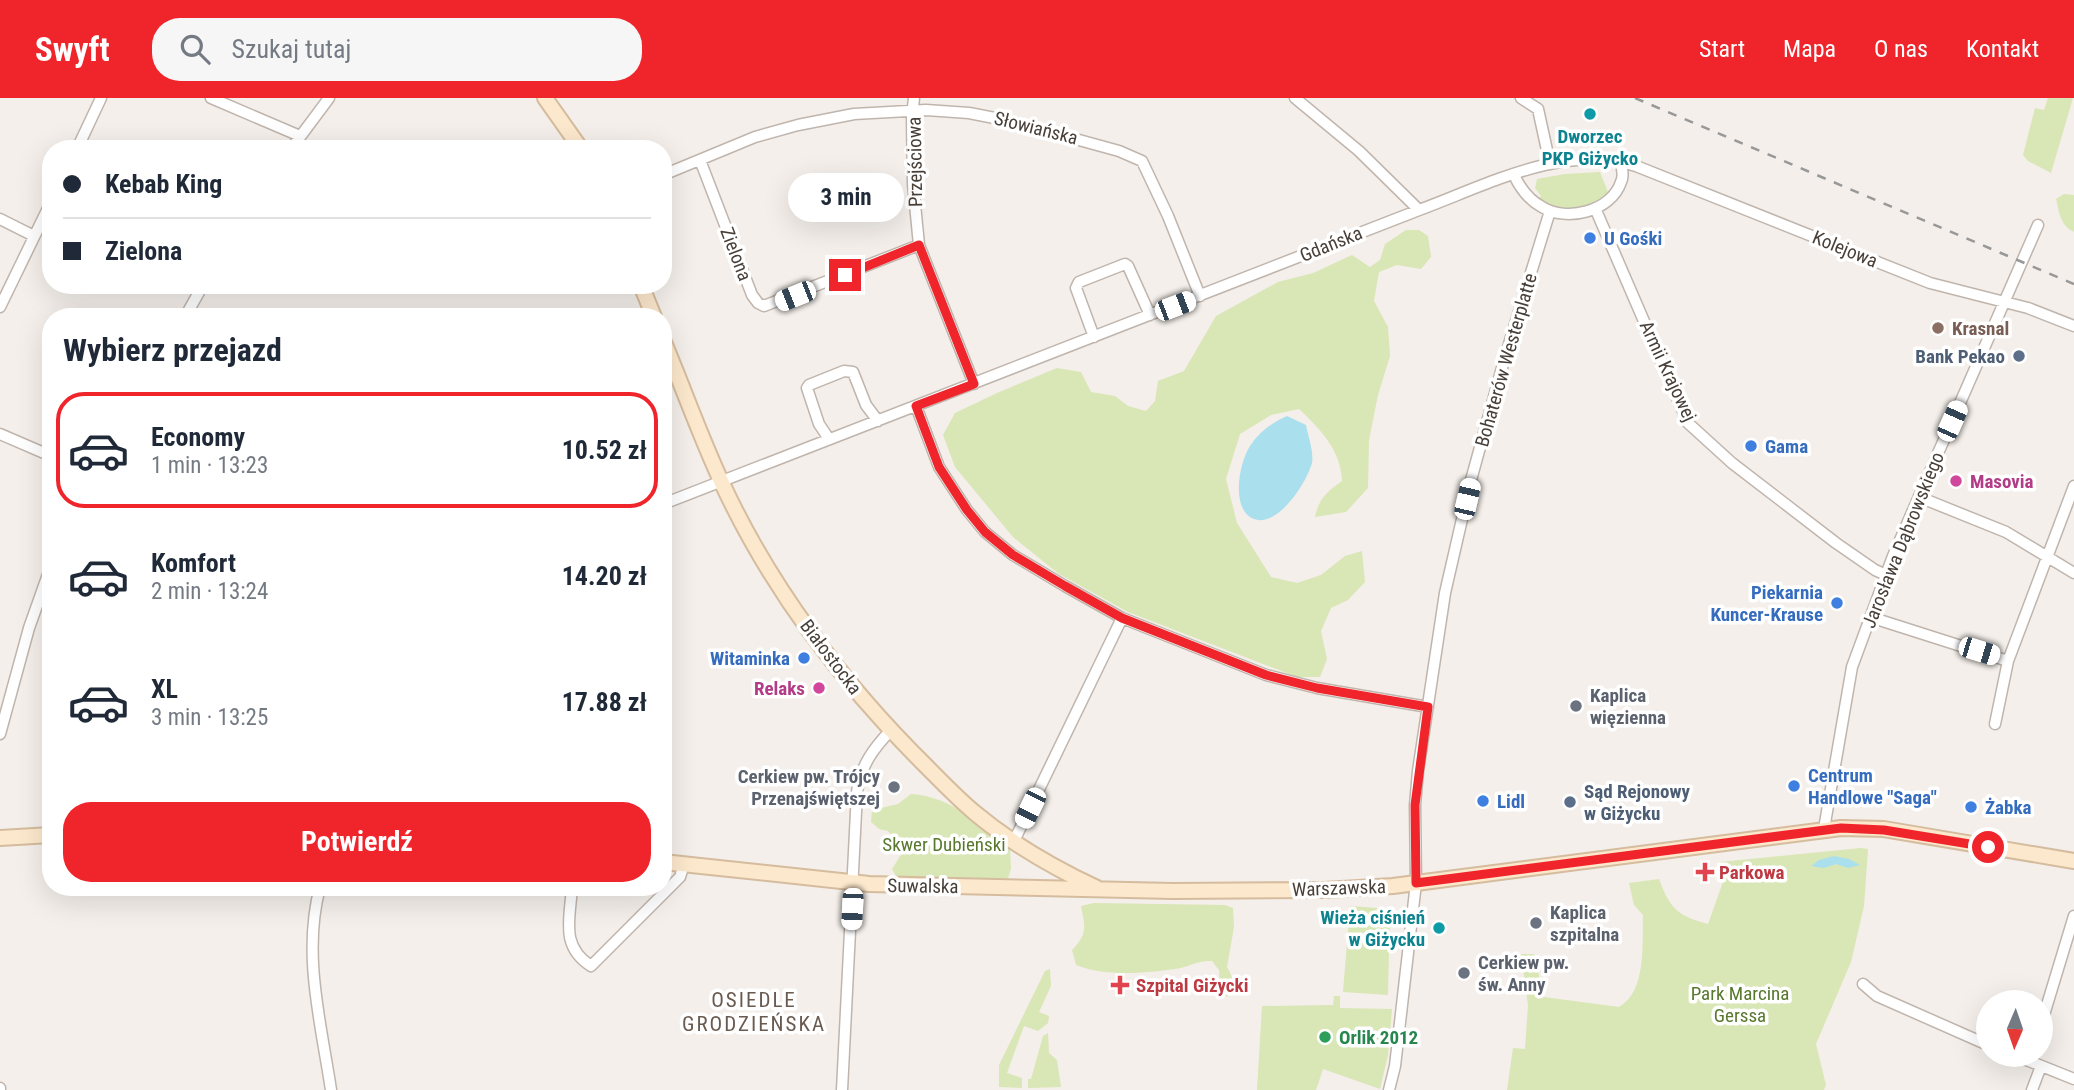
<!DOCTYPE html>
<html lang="pl">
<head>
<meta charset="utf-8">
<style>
  :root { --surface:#fff; --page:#f6f6f7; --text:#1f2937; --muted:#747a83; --line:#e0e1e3; --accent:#f0252c }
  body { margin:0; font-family:"Roboto Condensed",sans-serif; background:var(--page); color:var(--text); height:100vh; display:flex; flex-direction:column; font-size:26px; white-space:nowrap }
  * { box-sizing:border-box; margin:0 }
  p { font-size:23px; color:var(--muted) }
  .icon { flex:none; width:38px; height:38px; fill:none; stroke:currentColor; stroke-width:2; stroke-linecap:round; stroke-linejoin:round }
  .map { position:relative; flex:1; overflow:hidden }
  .sheet { position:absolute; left:42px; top:210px; width:630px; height:588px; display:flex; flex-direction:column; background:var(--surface); border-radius:28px; box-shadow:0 7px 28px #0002 }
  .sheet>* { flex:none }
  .top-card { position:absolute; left:42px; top:42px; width:630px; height:154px; border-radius:28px; box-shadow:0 7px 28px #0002; display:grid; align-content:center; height:154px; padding:0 21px; background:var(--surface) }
  .needle { width:46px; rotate:182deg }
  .fabs { position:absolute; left:1976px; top:892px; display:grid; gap:14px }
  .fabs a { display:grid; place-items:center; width:77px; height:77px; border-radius:50%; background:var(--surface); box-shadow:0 7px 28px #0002; font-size:35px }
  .end { position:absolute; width:32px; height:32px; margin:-16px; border:9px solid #f0252c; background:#fff; box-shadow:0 0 0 4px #fff }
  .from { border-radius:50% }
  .bubble { position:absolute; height:49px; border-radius:24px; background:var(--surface); box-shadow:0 7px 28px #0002; font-size:23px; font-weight:700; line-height:49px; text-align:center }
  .car { position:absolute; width:21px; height:42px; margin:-21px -10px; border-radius:9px; box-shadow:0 0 5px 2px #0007; background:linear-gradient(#fff 24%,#345 0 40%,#fff 0 76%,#345 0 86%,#fff 0) }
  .top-card b { display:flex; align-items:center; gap:24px; height:66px; font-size:26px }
  .top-card b+b { border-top:2px solid var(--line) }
  .top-card i { width:18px; height:18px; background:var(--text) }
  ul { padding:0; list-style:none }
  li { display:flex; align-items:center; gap:21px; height:116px; margin:0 14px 10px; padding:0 7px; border:4px solid transparent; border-radius:28px }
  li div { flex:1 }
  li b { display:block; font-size:26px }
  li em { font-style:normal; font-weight:700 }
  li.selected { border-color:var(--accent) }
  li>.icon { width:63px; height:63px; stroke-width:1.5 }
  h2 { padding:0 21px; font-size:32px; line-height:84px }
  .action { display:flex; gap:14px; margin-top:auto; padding:14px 21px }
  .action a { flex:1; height:80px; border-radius:28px; background:var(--accent); color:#fff; font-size:28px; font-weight:700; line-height:80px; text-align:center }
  header { display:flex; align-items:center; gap:42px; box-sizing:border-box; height:98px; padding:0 35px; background:var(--accent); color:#fff }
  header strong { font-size:33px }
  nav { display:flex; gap:38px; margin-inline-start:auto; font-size:24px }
  .search { width:490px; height:63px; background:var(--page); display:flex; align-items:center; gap:18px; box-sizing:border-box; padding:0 24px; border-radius:28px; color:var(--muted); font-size:26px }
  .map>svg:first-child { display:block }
</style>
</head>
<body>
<header>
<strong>Swyft</strong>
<div class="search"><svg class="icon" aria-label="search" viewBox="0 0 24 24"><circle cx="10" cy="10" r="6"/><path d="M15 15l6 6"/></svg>Szukaj tutaj</div>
<nav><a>Start</a><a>Mapa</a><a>O nas</a><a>Kontakt</a></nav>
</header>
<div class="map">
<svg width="2074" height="992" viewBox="0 0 2074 992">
  <rect width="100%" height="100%" fill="#f4efea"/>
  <!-- green -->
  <path fill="#d9e6b5" d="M2048 0H2073L2051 75 2028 63 2023 57 2035 10 2044 12Z
    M1600 74 1608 94C1590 112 1561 117 1539 100L1541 98 1535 90 1537 81 1565 76Z
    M2064 96 2074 97V134C2059 127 2059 111 2056 101Z
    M1406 132H1419L1428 138 1431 159 1421 171 1397 167 1379 174 1374 203 1388 229 1390 258 1378 297 1369 342 1368 390 1346 414 1315 419C1319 400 1327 394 1342 383 1341 352 1320 331 1299 311L1271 317 1240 336 1226 381 1237 425 1271 479 1297 485 1321 477 1345 458 1362 453 1365 484 1348 502 1331 510 1321 533 1327 561 1320 579H1297L1128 514 1059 476 1013 439 955 369 943 337 955 315 997 295 1057 270 1081 274 1091 294 1115 298 1128 308 1146 313 1155 303 1158 283 1184 273 1216 218 1278 184 1313 175 1352 157 1370 169 1380 162 1385 146Z
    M911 696C955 699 976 727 1010 750L1011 771 1008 780 997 785 915 782 896 778 892 771 904 752 888 733 879 731 871 724 872 712 898 706Z
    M1861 750 1868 751 1864 808 1851 864 1816 946 1826 987 1824 992H1507L1513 950 1525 951 1528 907 1521 856H1534L1544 899 1619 909C1647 894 1642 844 1643 817L1634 807 1629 785 1659 781C1670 811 1678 818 1708 826L1723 784 1720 764Z
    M1094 805 1225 807 1233 810 1234 829 1227 869C1234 881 1235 887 1227 899L1220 894 1219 872 1212 863C1198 862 1189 869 1175 871 1145 875 1105 879 1076 867L1072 852C1088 836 1085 829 1081 808Z
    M1350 808 1390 811 1388 897 1343 894Z
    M1050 871 1051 888 1039 914 1049 918 1048 925 1038 933 1024 928 1007 975 1022 980V990L999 989V967L1045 873Z
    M1334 898H1340V910L1392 911 1388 957 1380 991 1323 971 1316 992H1257L1262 908 1333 907Z
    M1048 935 1049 955 1057 962 1061 989 1028 990V981H1031L1043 938Z"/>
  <!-- water -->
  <path fill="#aadfee" d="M1287 318 1306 327C1308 338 1314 354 1312 365 1307 384 1278 430 1254 421 1230 412 1239 365 1250 348 1259 334 1273 324 1287 318Z
    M1834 758 1849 761 1860 767 1848 770 1836 766 1824 770 1811 768 1819 762Z"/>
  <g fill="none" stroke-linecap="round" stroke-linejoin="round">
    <defs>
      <path id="street" d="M211 0 300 38
        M914 0 912 18 913 86 919 147 974 286
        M1295 0 1359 53 1419 112
        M1521 0 1538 11 1550 66
        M77 51 101 0
        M291 51 329 0
        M700 62 752 197 758 205 764 208 919 147
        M663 77 755 39 798 27 854 16 926 12 969 15 1010 23 1119 53 1142 63 1168 118 1200 198
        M1514 77C1520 90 1529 102 1542 109 1566 124 1611 114 1621 84 1624 78 1622 69 1620 63
        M1595 110 1688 325 1732 365 1836 445 1875 472 1886 477
        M0 121 34 138
        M0 209 51 104
        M185 219 203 187
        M1094 239 1076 190 1079 184 1125 166 1128 168 1150 217
        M916 308 939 369 967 412 985 434 1013 457 1065 488 1122 520 1266 577 1317 590 1428 609
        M0 336 51 358
        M829 341 819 326 807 290 809 287 844 273 853 274 866 307 878 323
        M1919 399 2006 434 2074 475
        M663 406 1419 112C1487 87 1563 45 1636 68L1930 185 2028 210 2074 228
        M1870 519 2008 563
        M1995 626 2008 563 2074 388
        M0 636 29 530 51 468
        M1824 731 1852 569 1893 458 2038 127
        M1014 743 1122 520
        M320 789C302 856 321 925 331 992
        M572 789C570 821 560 848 591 868L680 779 684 766
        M1863 886 1877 898 1988 947
        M2040 930 2074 818
        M2014 957 2074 981
        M0 990V992
        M842 992 857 694C861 667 873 651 891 632
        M1389 992 1395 968 1416 785 1415 707 1418 673 1445 495 1471 382 1505 259 1550 113
        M2032 992 2041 968"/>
      <path id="secondary" d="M545 0 581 51
        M641 187 654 219
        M663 242C683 289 700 338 722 385 770 489 843 586 925 667 941 683 957 700 975 715 1011 745 1054 770 1097 790
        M0 740 51 737
        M663 764 869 786 1173 793 1324 792 1393 788 1841 730 1884 731 2074 763"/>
    </defs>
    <!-- street casing -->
    <use href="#street" stroke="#c0b5ad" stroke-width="13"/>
    <!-- secondary casing -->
    <use href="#secondary" stroke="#d5bc9e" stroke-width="18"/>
    <!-- street -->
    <use href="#street" stroke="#fff" stroke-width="10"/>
    <!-- secondary -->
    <use href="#secondary" stroke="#fce8cc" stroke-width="14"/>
    <!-- rail -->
    <path stroke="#989898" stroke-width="2.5" stroke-dasharray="9 9" stroke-linecap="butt" d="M1635 0 2074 186"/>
  </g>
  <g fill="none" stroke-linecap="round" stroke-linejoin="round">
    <!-- route -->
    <path stroke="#f0252c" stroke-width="9" d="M845 177 919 147 974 286 916 308 939 369 967 412 985 434 1013 457 1065 488 1122 520 1266 577 1317 590 1428 609 1415 707 1416 785 1841 730 1884 732 1988 749"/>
  </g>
  <!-- markers -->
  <g fill="#0f9aa8" stroke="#fff" stroke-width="2.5">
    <circle cx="1590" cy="16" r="7"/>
    <circle cx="1439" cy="830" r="7"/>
  </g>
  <g fill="#3f7fe0" stroke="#fff" stroke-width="2.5">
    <circle cx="1590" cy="140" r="7"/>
    <circle cx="1751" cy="348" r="7"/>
    <circle cx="1837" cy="505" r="7"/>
    <circle cx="804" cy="560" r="7"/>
    <circle cx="1794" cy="688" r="7"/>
    <circle cx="1483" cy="703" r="7"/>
    <circle cx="1971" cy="709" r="7"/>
  </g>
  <circle fill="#8d6e63" stroke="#fff" stroke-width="2.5" cx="1938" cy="230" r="7"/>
  <g fill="#5c6f8a" stroke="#fff" stroke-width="2.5">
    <circle cx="2019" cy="258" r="7"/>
    <circle cx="1570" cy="704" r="7"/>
  </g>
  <g fill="#d1479c" stroke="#fff" stroke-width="2.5">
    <circle cx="1956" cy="383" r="7"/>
    <circle cx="819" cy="590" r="7"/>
  </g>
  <g fill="#6b7280" stroke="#fff" stroke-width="2.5">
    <circle cx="1576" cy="608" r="7"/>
    <circle cx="894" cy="689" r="7"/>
    <circle cx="1536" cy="825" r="7"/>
    <circle cx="1464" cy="875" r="7"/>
  </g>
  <g fill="#e0444e" stroke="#fff" stroke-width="2.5">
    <path d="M1701.5 763.5h7v7h7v7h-7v7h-7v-7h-7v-7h7z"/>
    <path d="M1116.5 876.5h7v7h7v7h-7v7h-7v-7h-7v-7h7z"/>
  </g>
  <circle fill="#2e9e5b" stroke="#fff" stroke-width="2.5" cx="1325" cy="939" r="7"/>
  <g text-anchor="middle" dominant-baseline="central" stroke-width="7" stroke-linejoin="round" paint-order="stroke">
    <!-- street labels -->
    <g font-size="19" fill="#483f38" stroke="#fff">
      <text transform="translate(1036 30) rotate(14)">Słowiańska</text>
      <text transform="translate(915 64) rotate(-91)">Przejściowa</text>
      <text transform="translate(1331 146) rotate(-22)">Gdańska</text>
      <text transform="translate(1845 151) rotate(22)">Kolejowa</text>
      <text transform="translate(736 156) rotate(69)">Zielona</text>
      <text transform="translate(1506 262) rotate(-74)">Bohaterów Westerplatte</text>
      <text transform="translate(1668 273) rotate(65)">Armii Krajowej</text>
      <text transform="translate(1903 442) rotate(-68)">Jarosława Dąbrowskiego</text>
      <text transform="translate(831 559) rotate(53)">Białostocka</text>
      <text transform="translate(923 788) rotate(1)">Suwalska</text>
      <text transform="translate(1339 790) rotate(-2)">Warszawska</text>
    </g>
    <!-- culture labels -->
    <g font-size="19" font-weight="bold" fill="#0d838f" stroke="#fff">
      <text x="1590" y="38">Dworzec<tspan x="1590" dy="22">PKP Giżycko</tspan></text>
      <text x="1425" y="819" text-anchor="end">Wieża ciśnień<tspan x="1425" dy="22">w Giżycku</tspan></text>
    </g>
    <!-- shop labels -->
    <g font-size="19" font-weight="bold" fill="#366cbe" stroke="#fff" text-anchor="start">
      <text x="1604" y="140">U Gośki</text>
      <text x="1765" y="348">Gama</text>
      <text x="1823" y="494" text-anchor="end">Piekarnia<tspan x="1823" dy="22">Kuncer-Krause</tspan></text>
      <text x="790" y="560" text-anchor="end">Witaminka</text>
      <text x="1808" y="677">Centrum<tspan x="1808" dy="22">Handlowe "Saga"</tspan></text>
      <text x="1497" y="703">Lidl</text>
      <text x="1985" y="709">Żabka</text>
    </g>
    <!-- education labels -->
    <g font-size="19" font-weight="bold" fill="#785e54" stroke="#fff" text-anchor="start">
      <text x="1952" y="230">Krasnal</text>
    </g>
    <!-- service labels -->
    <g font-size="19" font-weight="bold" fill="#4e5e75" stroke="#fff" text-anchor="end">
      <text x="2005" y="258">Bank Pekao</text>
      <text x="1584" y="693" text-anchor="start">Sąd Rejonowy<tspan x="1584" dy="22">w Giżycku</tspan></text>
    </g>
    <!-- hotel labels -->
    <g font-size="19" font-weight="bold" fill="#b23c85" stroke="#fff" text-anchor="start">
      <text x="1970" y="383">Masovia</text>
      <text x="805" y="590" text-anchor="end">Relaks</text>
    </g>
    <!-- worship labels -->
    <g font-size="19" font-weight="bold" fill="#5b616d" stroke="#fff" text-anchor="start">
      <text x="1590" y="597">Kaplica<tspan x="1590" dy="22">więzienna</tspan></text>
      <text x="880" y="678" text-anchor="end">Cerkiew pw. Trójcy<tspan x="880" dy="22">Przenajświętszej</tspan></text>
      <text x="1550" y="814">Kaplica<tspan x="1550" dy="22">szpitalna</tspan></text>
      <text x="1478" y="864">Cerkiew pw.<tspan x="1478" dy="22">św. Anny</tspan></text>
    </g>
    <!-- park labels -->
    <g font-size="19" fill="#58782d" stroke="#fff">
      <text x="944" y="746">Skwer Dubieński</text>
      <text x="1740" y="895">Park Marcina<tspan x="1740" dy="22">Gerssa</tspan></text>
    </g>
    <!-- health labels -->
    <g font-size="19" font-weight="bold" fill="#be3a42" stroke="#fff" text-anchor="start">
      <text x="1719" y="774">Parkowa</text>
      <text x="1136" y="887">Szpital Giżycki</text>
    </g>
    <!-- leisure labels -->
    <g font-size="19" font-weight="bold" fill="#27864d" stroke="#fff" text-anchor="start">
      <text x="1339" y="939">Orlik 2012</text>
    </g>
    <!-- neighbourhood labels -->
    <g font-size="21" letter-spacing="2" fill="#6a5b50" stroke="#fff">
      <text x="754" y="902">OSIEDLE<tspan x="754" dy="24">GRODZIEŃSKA</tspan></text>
    </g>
  </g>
</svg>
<div class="fabs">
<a><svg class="needle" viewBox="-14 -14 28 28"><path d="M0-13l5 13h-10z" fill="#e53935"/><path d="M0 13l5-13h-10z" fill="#747a83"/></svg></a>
</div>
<i class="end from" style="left:1988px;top:749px"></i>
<i class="end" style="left:845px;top:177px"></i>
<div class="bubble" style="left:788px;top:75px;width:116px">3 min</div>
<i class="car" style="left:795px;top:198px;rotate:248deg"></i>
<i class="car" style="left:1175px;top:208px;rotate:69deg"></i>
<i class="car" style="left:1952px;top:323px;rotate:24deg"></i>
<i class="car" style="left:1467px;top:401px;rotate:13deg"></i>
<i class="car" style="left:1979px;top:553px;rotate:107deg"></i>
<i class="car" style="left:1030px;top:710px;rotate:206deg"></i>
<i class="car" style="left:852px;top:811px;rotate:183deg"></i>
<div class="top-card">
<b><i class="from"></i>Kebab King</b>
<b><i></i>Zielona</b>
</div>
<section class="sheet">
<h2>Wybierz przejazd</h2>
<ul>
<li class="selected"><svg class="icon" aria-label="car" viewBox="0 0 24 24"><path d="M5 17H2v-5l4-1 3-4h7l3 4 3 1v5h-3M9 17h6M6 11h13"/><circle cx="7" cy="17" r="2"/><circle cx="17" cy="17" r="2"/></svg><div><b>Economy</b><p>1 min · 13:23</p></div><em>10.52 zł</em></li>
<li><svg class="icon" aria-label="car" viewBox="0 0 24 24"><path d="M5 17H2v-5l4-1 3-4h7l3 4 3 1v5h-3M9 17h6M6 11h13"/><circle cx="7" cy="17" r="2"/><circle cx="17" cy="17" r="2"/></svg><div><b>Komfort</b><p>2 min · 13:24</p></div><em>14.20 zł</em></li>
<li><svg class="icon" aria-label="car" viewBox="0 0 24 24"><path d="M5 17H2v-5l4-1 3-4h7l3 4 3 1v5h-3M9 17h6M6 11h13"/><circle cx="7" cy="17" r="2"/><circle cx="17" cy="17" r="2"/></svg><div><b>XL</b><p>3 min · 13:25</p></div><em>17.88 zł</em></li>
</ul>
<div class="action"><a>Potwierdź</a></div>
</section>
</div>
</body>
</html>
